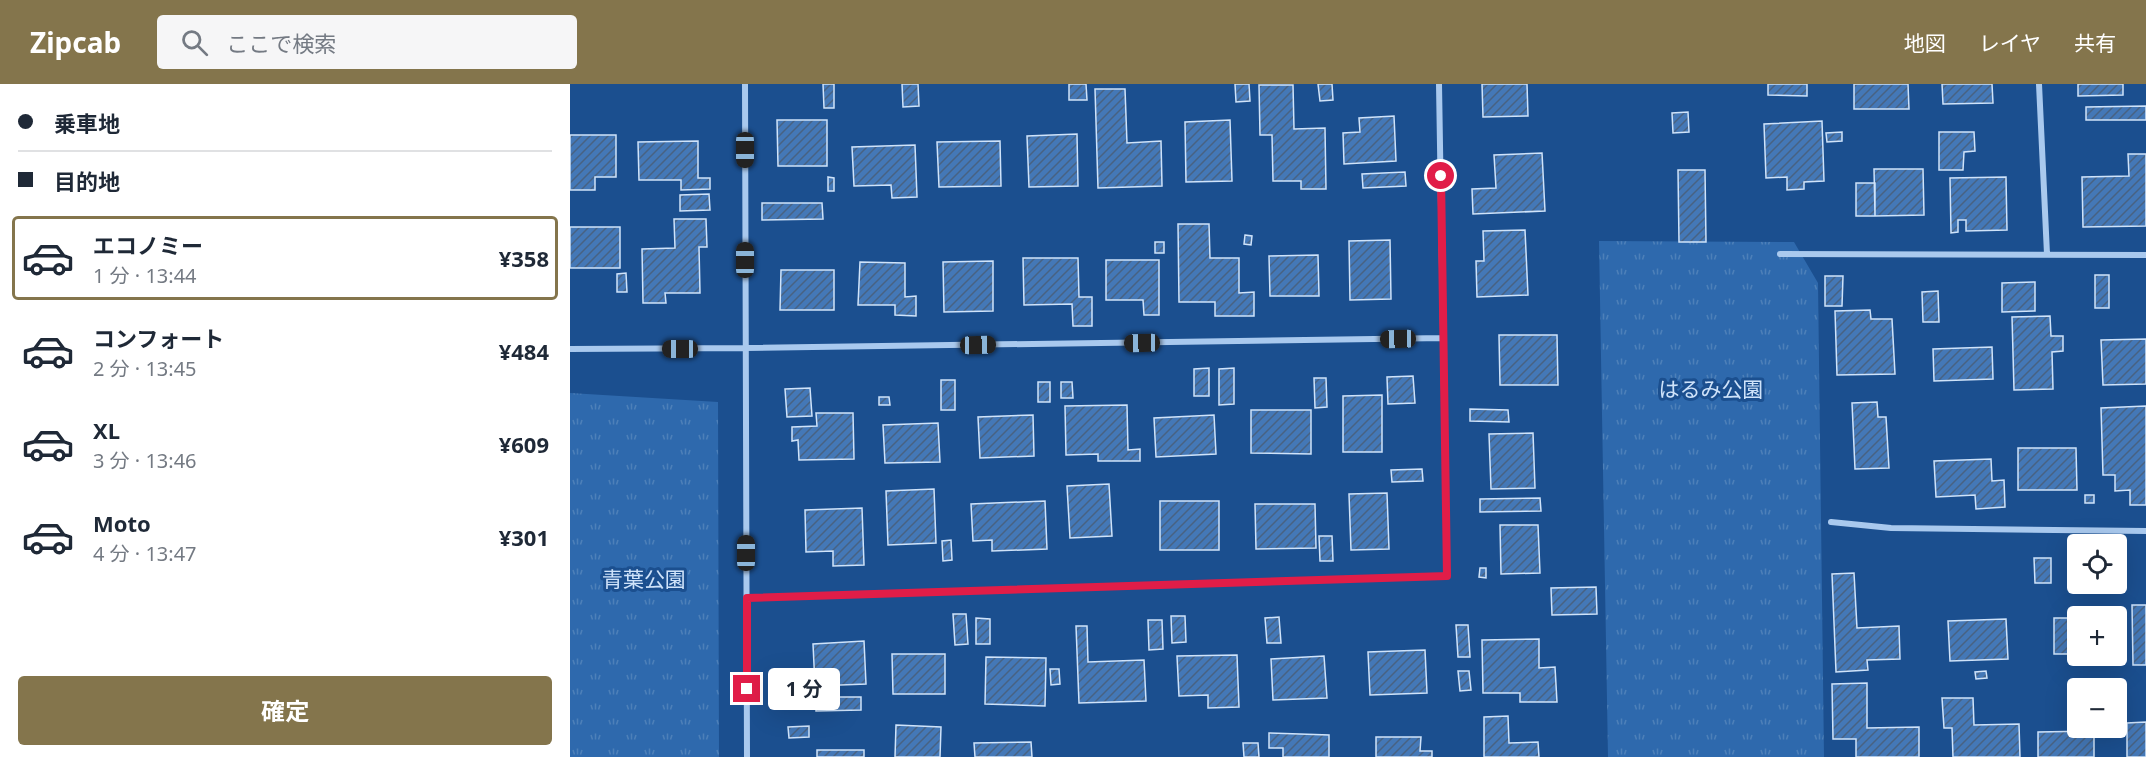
<!DOCTYPE html>
<html lang="ja">
<head>
<meta charset="utf-8">
<style>
  :root { --surface:#fff; --page:#f6f6f7; --text:#1f2937; --muted:#747a83; --line:#e0e1e3; --accent:#84754c }
  body { margin:0; font-family:"Noto Sans","Noto Sans JP",sans-serif; background:var(--page); color:var(--text); height:100vh; display:flex; flex-direction:column; font-size:22px; white-space:nowrap }
  * { box-sizing:border-box; margin:0 }
  p { font-size:20px; color:var(--muted) }
  .icon { flex:none; width:33px; height:33px; fill:none; stroke:currentColor; stroke-width:2; stroke-linecap:round; stroke-linejoin:round }
  .map { position:relative; flex:1; overflow:hidden }
  .details { display:flex; flex-direction:column; background:var(--surface); width:570px }
  .details>* { flex:none }
  .hud { display:grid; align-content:center; height:132px; padding:0 18px; background:var(--surface) }
  .tools { position:absolute; left:1497px; top:450px; display:grid; gap:12px }
  .tools a { display:grid; place-items:center; width:60px; height:60px; border-radius:6px; background:var(--surface); box-shadow:0 6px 24px #0002; font-size:30px }
  .end { position:absolute; width:27px; height:27px; margin:-14px; border:8px solid #e11d48; background:#fff; box-shadow:0 0 0 3px #fff }
  .from { border-radius:50% }
  .bubble { position:absolute; height:42px; border-radius:6px; background:var(--surface); box-shadow:0 6px 24px #0002; font-size:20px; font-weight:700; line-height:42px; text-align:center }
  .car { position:absolute; width:18px; height:36px; margin:-18px -9px; border-radius:8px; box-shadow:0 0 4px 2px #0007; background:linear-gradient(#222 24%,#8ab4d8 0 40%,#222 0 76%,#8ab4d8 0 86%,#222 0) }
  .hud b { display:flex; align-items:center; gap:21px; height:57px; font-size:22px }
  .hud b+b { border-top:2px solid var(--line) }
  .hud i { width:15px; height:15px; background:var(--text) }
  ul { padding:0; list-style:none }
  li { display:flex; align-items:center; gap:18px; height:84px; margin:0 12px 9px; padding:0 6px; border:3px solid transparent; border-radius:6px }
  li div { flex:1 }
  li b { display:block; font-size:22px }
  li em { font-style:normal; font-weight:700 }
  li.selected { border-color:var(--accent) }
  li>.icon { width:54px; height:54px; stroke-width:1.5 }
  .button { display:flex; gap:12px; margin-top:auto; padding:12px 18px }
  .button a { flex:1; height:69px; border-radius:6px; background:var(--accent); color:#fff; font-size:24px; font-weight:700; line-height:69px; text-align:center }
  header { display:flex; align-items:center; gap:36px; box-sizing:border-box; height:84px; padding:0 30px; background:var(--accent); color:#fff }
  header strong { font-size:28px }
  nav { display:flex; gap:33px; margin-inline-start:auto; font-size:21px }
  .search { width:420px; height:54px; background:var(--page); display:flex; align-items:center; gap:15px; box-sizing:border-box; padding:0 21px; border-radius:6px; color:var(--muted); font-size:22px }
  main { display:flex; flex:1; min-height:0 }
  .map>svg:first-child { display:block }
</style>
</head>
<body>
<header>
<strong>Zipcab</strong>
<div class="search"><svg class="icon" aria-label="search" viewBox="0 0 24 24"><circle cx="10" cy="10" r="6"/><path d="M15 15l6 6"/></svg>ここで検索</div>
<nav><a>地図</a><a>レイヤ</a><a>共有</a></nav>
</header>
<main>
<section class="details">
<div class="hud">
<b><i class="from"></i>乗車地</b>
<b><i></i>目的地</b>
</div>
<ul>
<li class="selected"><svg class="icon" aria-label="car" viewBox="0 0 24 24"><path d="M5 17H2v-5l4-1 3-4h7l3 4 3 1v5h-3M9 17h6M6 11h13"/><circle cx="7" cy="17" r="2"/><circle cx="17" cy="17" r="2"/></svg><div><b>エコノミー</b><p>1 分 · 13:44</p></div><em>¥358</em></li>
<li><svg class="icon" aria-label="car" viewBox="0 0 24 24"><path d="M5 17H2v-5l4-1 3-4h7l3 4 3 1v5h-3M9 17h6M6 11h13"/><circle cx="7" cy="17" r="2"/><circle cx="17" cy="17" r="2"/></svg><div><b>コンフォート</b><p>2 分 · 13:45</p></div><em>¥484</em></li>
<li><svg class="icon" aria-label="car" viewBox="0 0 24 24"><path d="M5 17H2v-5l4-1 3-4h7l3 4 3 1v5h-3M9 17h6M6 11h13"/><circle cx="7" cy="17" r="2"/><circle cx="17" cy="17" r="2"/></svg><div><b>XL</b><p>3 分 · 13:46</p></div><em>¥609</em></li>
<li><svg class="icon" aria-label="car" viewBox="0 0 24 24"><path d="M5 17H2v-5l4-1 3-4h7l3 4 3 1v5h-3M9 17h6M6 11h13"/><circle cx="7" cy="17" r="2"/><circle cx="17" cy="17" r="2"/></svg><div><b>Moto</b><p>4 分 · 13:47</p></div><em>¥301</em></li>
</ul>
<div class="button"><a>確定</a></div>
</section>
<div class="map">
<svg width="1576" height="673" viewBox="0 0 1576 673">
  <defs>
    <pattern id="park-tufts" width="24" height="20" patternUnits="userSpaceOnUse" patternTransform="scale(1.5)"><rect width="24" height="20" fill="#2e69ad"/><path d="M3 7l-1-3M5 7V3M7 7l1-3M15 17l-1-3M17 17v-4M19 17l1-3" fill="none" stroke="#4d80b9"/></pattern>
    <pattern id="building-hatch" width="6" height="6" patternUnits="userSpaceOnUse" patternTransform="scale(1.5)"><rect width="6" height="6" fill="#4478b7"/><path d="M-1 1l2-2M0 6l6-6M5 7l2-2" fill="none" stroke="#486282"/></pattern>
  </defs>
  <rect width="100%" height="100%" fill="#1b4f8f"/>
  <!-- park -->
  <path fill="url(#park-tufts)" d="M1029 157 1224 158 1248 199 1254 673H1038Z
    M0 309 148 318 149 673H0Z"/>
  <!-- building -->
  <path fill="url(#building-hatch)" stroke="#cfe3fa" stroke-width="1.5" d="M253 0H264V24H254Z
    M332 0H348L349 22 333 23Z
    M499 0H516L517 16H499Z
    M665 0H679L680 17 666 18Z
    M748 0H762L763 16 750 17Z
    M912 0H957L958 32 913 33Z
    M1198 0H1237V12L1198 11Z
    M1284 0H1338L1339 25H1284Z
    M1372 0H1422L1423 19 1373 20Z
    M1508 0H1553V11L1508 12Z
    M689 1H723L724 45 755 44 756 105H731V97H703L702 51H690Z
    M525 5H555L557 59 591 57 592 102 528 104Z
    M1576 22V36H1516V23Z
    M1118 28 1119 48 1103 49 1102 29Z
    M824 32 826 77 774 80 773 49 790 48 789 34Z
    M207 36H257V82H208Z
    M660 36 662 97 616 98 615 38Z
    M1252 37 1254 97 1234 98V105L1217 106V93L1196 94 1194 40Z
    M1272 48V57L1257 58 1256 49Z
    M1369 48H1404L1405 67 1394 68 1393 86H1369Z
    M507 50 508 102 459 103 457 52Z
    M0 51H46V93H25V106H0Z
    M128 57V94H140V105L111 106V96H69L68 58Z
    M430 57 431 102 369 103 367 58Z
    M345 61 347 113 322 114 321 101 284 102 282 63Z
    M972 69 975 127 903 130 902 105 926 104 924 71Z
    M1558 70H1576V142L1513 143 1512 93 1559 92Z
    M1304 85H1353L1354 131 1305 132Z
    M1108 86H1135L1136 158H1109Z
    M835 88 836 102 793 104 792 90Z
    M258 93 264 94V107H258Z
    M1436 93 1437 146 1396 147V136H1388V148L1381 149 1380 94Z
    M1286 99H1305V132H1286Z
    M139 110 140 126 110 127V111Z
    M192 119H252L253 135 192 136Z
    M104 135H136L137 163H129L130 209H95L96 219H73L72 165 105 164Z
    M608 140H639L640 174H669V209L684 208V232H645V218H609Z
    M0 143H50V184H0Z
    M955 146 958 211 907 213 906 177H914L913 147Z
    M675 151 682 152 681 161 674 160Z
    M820 156 821 215 780 216 779 157Z
    M585 158H594V169H585Z
    M748 171 749 212H700L699 172Z
    M453 174H508L509 213H522V242H503L502 220 454 221Z
    M536 176H589V231H574L573 216H536Z
    M423 177V227L374 228 373 178Z
    M290 178 335 179V213L346 212V232L325 231V221H288Z
    M211 186H264V226H210Z
    M56 189 57 208H47V190Z
    M1525 191H1539V224H1525Z
    M1255 192H1273L1272 222H1255Z
    M1465 198V227L1432 228V199Z
    M1368 207 1369 238H1353L1352 208Z
    M1300 226 1301 235H1322L1325 290 1267 291 1265 227Z
    M1480 232 1481 252H1493V267L1482 268 1483 305 1444 306 1442 233Z
    M929 251H987L988 301H930Z
    M1576 255V300L1533 301 1531 256Z
    M1422 263 1423 295 1364 297 1363 265Z
    M639 284V312H624V285Z
    M664 284V320L649 321V285Z
    M843 292 845 319 818 320 817 293Z
    M744 294H756L757 323 745 324Z
    M371 296H385V326H371Z
    M468 298H480V318H468Z
    M491 298H502L503 314H491Z
    M240 304 242 332 217 333 215 305Z
    M812 311V368H773V312Z
    M309 313H319L320 321H309Z
    M1307 318 1308 333H1316L1319 384 1285 385 1282 319Z
    M557 321 558 366 570 365V377H528V370L496 371 495 322Z
    M1576 322V421H1560V406L1545 407V391H1533L1531 324Z
    M900 325 938 326 939 338 900 337Z
    M681 326H741V370L681 369Z
    M246 329H283L284 375 229 376 228 356 222 357V343L247 342Z
    M463 331 464 372 410 374 408 333Z
    M644 331 646 370 586 373 584 334Z
    M368 339 370 378 315 379 313 341Z
    M963 349 965 404 921 405 919 350Z
    M1448 364H1506L1507 406H1448Z
    M1421 375 1422 397 1434 396 1435 423 1406 425 1405 411 1366 413 1364 377Z
    M852 385 853 397 822 398 821 386Z
    M539 400 542 452 500 454 497 402Z
    M364 405 366 459 318 461 316 407Z
    M817 409 819 465 781 466 779 410Z
    M1515 411H1524V419H1515Z
    M970 414 971 427 910 428V415Z
    M475 417 477 465 422 467V456L403 457 401 420Z
    M590 417H649V466H590Z
    M685 420H745L746 464 686 465Z
    M292 424 294 481 263 482V467L236 468 235 426Z
    M930 441H968L970 489 931 490Z
    M749 452H762L763 477H750Z
    M381 456 382 476 373 477 372 457Z
    M1464 474H1481V499H1465Z
    M910 484H916V494L909 493Z
    M1284 489 1287 544 1329 542 1330 575 1297 576 1298 586 1266 588 1262 490Z
    M1026 503 1027 530 982 531 981 504Z
    M1562 521H1576V581H1563Z
    M383 530H396L398 560 385 561Z
    M601 532H615L616 558 602 559Z
    M709 533 711 559H697L695 534Z
    M406 534 420 535V560H406Z
    M1484 534H1508V570H1484Z
    M1436 535 1438 575 1380 577 1378 537Z
    M578 536H592L593 565 579 566Z
    M886 541H898L900 573H888Z
    M506 542H517L518 578 574 576 576 617 509 619Z
    M969 555V584L985 583 987 618H950V609H913L912 556Z
    M294 557 296 600 245 602 243 560Z
    M855 566 857 609 800 611 798 568Z
    M322 570H375V610H323Z
    M667 571 669 623 638 624V611L609 612 607 572Z
    M754 572 757 614 703 616 701 575Z
    M1514 572H1535V581H1514Z
    M416 573 476 574 475 622 415 620Z
    M480 585H489L490 600 481 601Z
    M888 587H899L901 606 890 607Z
    M1416 587 1417 594 1406 595 1405 588Z
    M1297 599V644L1349 643V673H1286V655H1263L1262 600Z
    M246 613H291V626L246 627Z
    M1372 614H1403L1404 641 1449 640 1450 673H1383L1382 644H1374Z
    M938 632 939 659 968 658 969 673H914V633Z
    M1576 638V673H1557V639Z
    M326 641 371 643 370 673H325Z
    M239 642V653L219 654 218 643Z
    M1524 647V673H1468V648Z
    M699 649 759 651V673H713V664H699Z
    M806 653H851L850 667H862V673H806Z
    M461 658 462 673H405L404 659Z
    M673 659H688L689 673H674Z
    M247 666H294V673H247Z"/>
  <g fill="none" stroke-linecap="round" stroke-linejoin="round">
    <!-- street -->
    <path stroke="#a9c9ee" stroke-width="6" d="M175 0 177 673
      M1469 0 1477 170
      M1210 170 1576 171
      M0 265 176 264 874 254
      M1261 438 1321 444 1576 447
      M177 514 877 492 869 0"/>
  </g>
  <g fill="none" stroke-linecap="round" stroke-linejoin="round">
    <!-- route -->
    <path stroke="#e11d48" stroke-width="8" d="M177 605V514L877 492 871 92"/>
  </g>
  <g text-anchor="middle" dominant-baseline="central" stroke-width="6" stroke-linejoin="round" paint-order="stroke">
    <!-- park labels -->
    <g font-size="21" fill="#cfe3fa" stroke="#1b4f8f">
      <text x="1141" y="305">はるみ公園</text>
      <text x="74" y="495">青葉公園</text>
    </g>
  </g>
</svg>
<div class="tools">
<a><svg class="icon" aria-label="locate" viewBox="0 0 24 24"><circle cx="12" cy="12" r="6"/><path d="M12 2v4M12 18v4M2 12h4M18 12h4"/></svg></a>
<a>+</a>
<a>−</a>
</div>
<i class="end from" style="left:871px;top:92px"></i>
<i class="end" style="left:177px;top:605px"></i>
<div class="bubble" style="left:198px;top:584px;width:72px">1 分</div>
<i class="car" style="left:175px;top:66px;rotate:180deg"></i>
<i class="car" style="left:175px;top:176px;rotate:0deg"></i>
<i class="car" style="left:828px;top:255px;rotate:269deg"></i>
<i class="car" style="left:572px;top:259px;rotate:269deg"></i>
<i class="car" style="left:408px;top:261px;rotate:89deg"></i>
<i class="car" style="left:110px;top:265px;rotate:270deg"></i>
<i class="car" style="left:176px;top:469px;rotate:0deg"></i>
</div>
</main>
</body>
</html>
